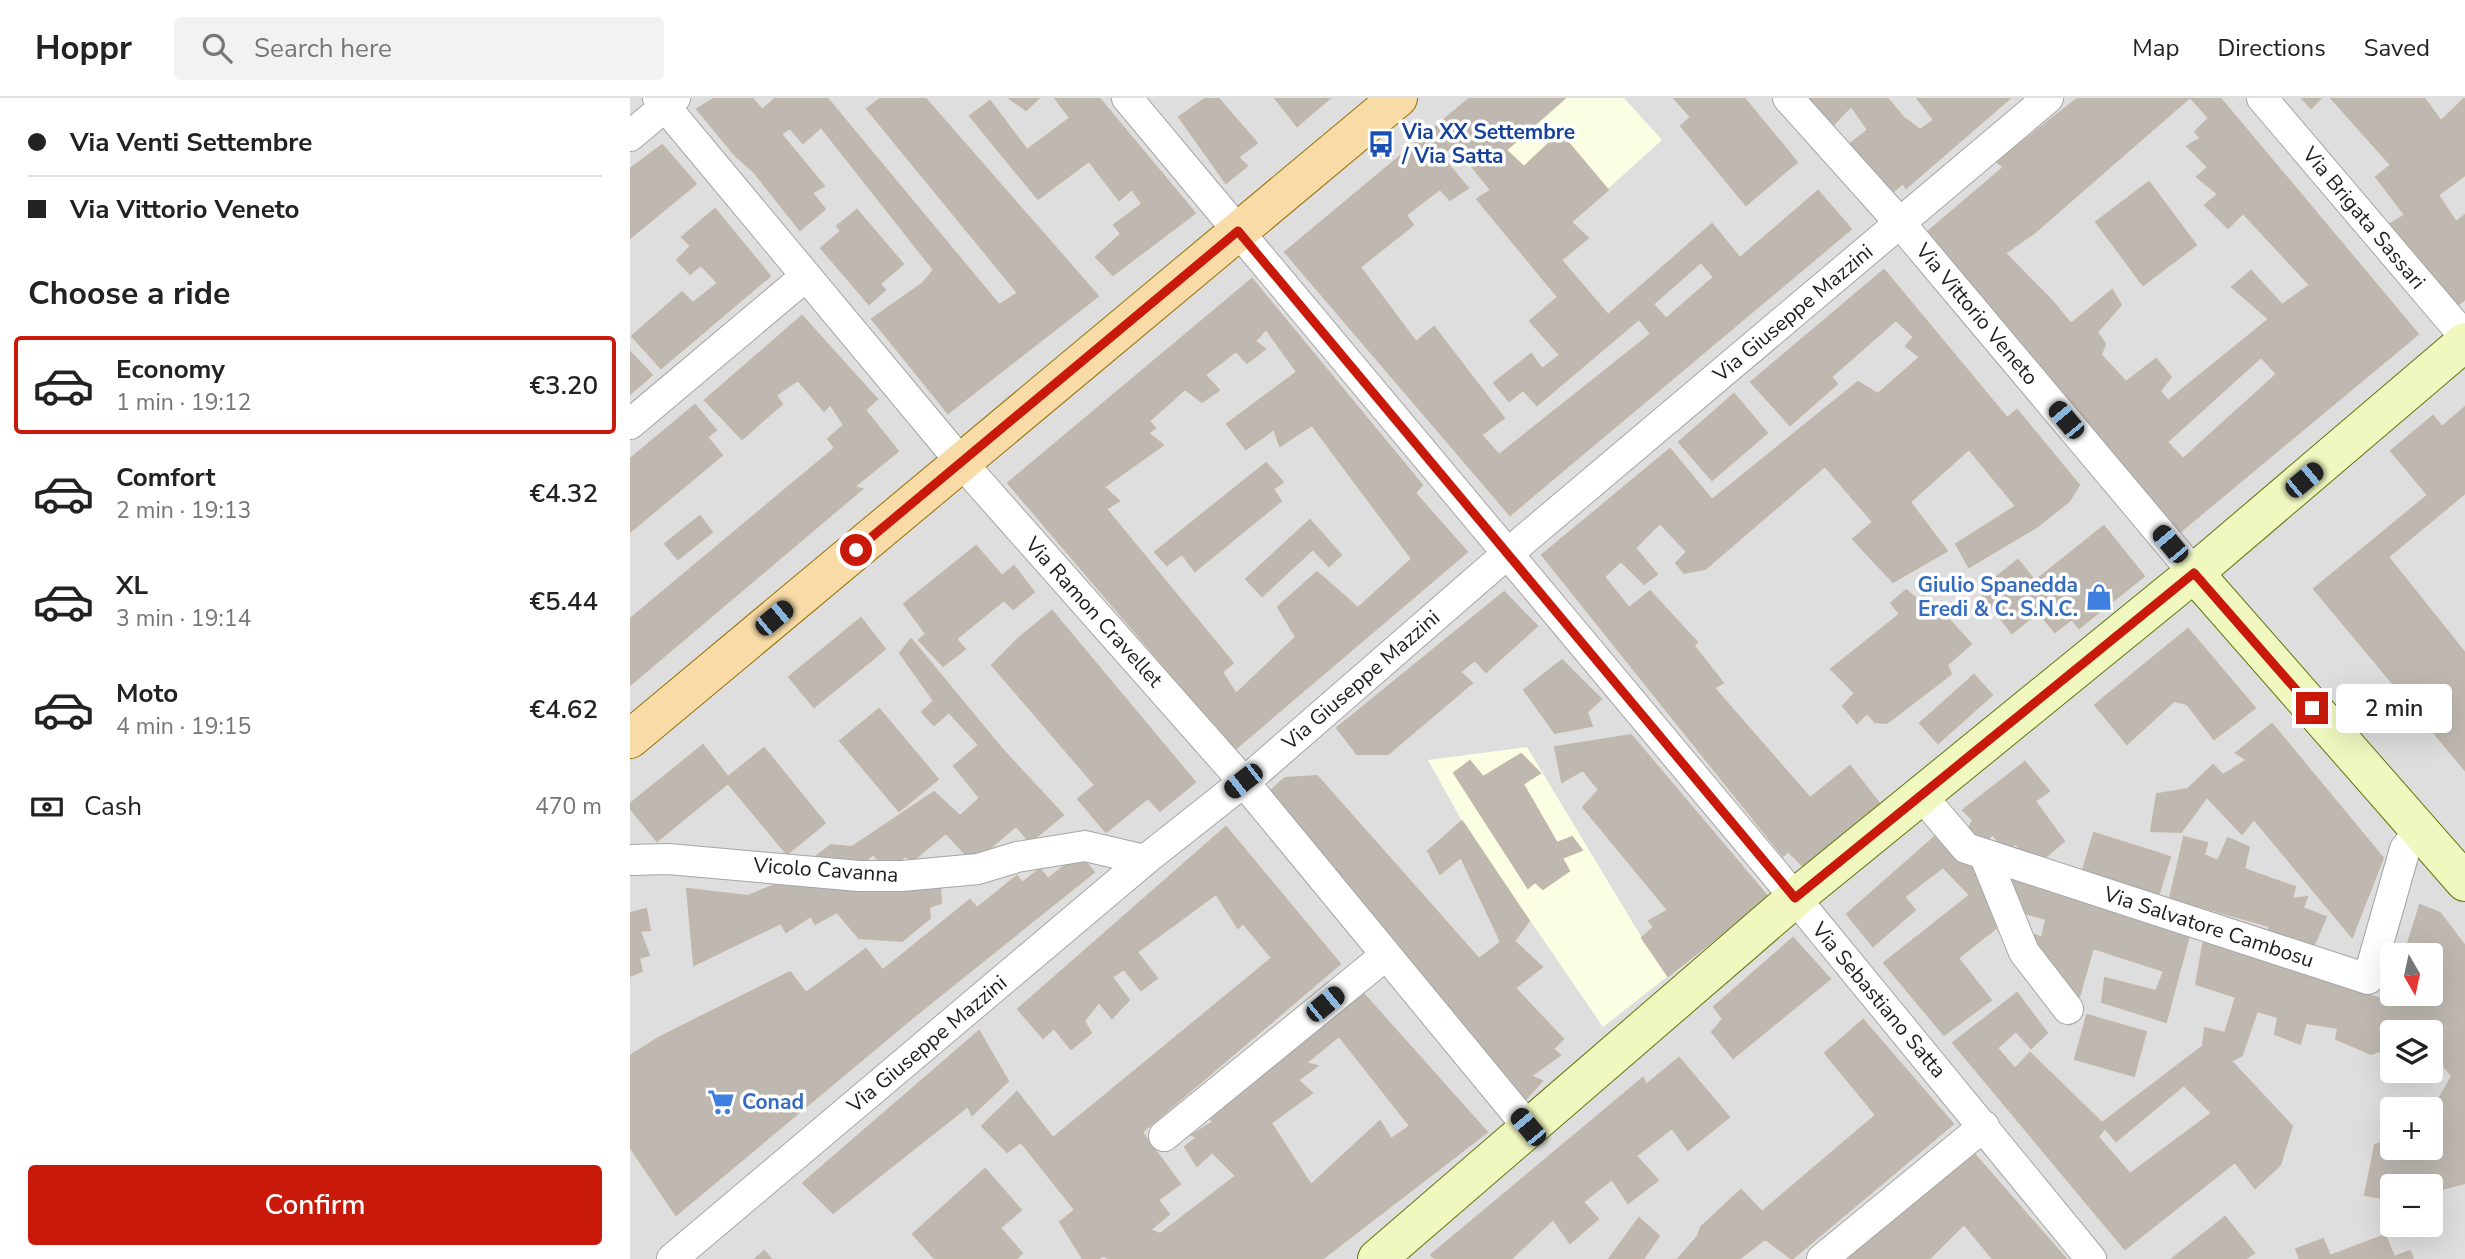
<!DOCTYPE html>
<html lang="en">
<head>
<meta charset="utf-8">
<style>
  :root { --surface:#fff; --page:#f2f2f2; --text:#222; --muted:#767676; --line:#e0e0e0; --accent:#c8190a }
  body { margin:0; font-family:"Nunito Sans",sans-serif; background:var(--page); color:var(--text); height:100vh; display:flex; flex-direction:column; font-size:26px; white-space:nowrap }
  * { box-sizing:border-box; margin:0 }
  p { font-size:23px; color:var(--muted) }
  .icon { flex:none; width:38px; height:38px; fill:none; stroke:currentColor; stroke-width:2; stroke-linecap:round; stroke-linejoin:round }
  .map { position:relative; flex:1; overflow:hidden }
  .details { display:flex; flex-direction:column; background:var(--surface); width:630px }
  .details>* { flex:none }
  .banner { display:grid; align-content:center; height:154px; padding:0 28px; background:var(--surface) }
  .needle { width:46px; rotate:171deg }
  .tools { position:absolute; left:1750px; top:845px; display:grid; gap:14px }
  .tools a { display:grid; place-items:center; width:63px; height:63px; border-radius:7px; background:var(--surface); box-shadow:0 7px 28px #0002; font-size:35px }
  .end { position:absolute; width:32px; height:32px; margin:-16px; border:9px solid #c8190a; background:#fff; box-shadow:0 0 0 4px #fff }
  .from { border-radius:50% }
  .bubble { position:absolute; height:49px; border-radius:7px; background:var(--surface); box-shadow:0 7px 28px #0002; font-size:23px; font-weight:600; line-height:49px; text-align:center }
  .car { position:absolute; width:21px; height:42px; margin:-21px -10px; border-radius:9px; box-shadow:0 0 5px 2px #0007; background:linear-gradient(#222 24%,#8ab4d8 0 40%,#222 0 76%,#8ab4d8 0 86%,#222 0) }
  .banner b { display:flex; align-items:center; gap:24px; height:66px; font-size:26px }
  .banner b+b { border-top:2px solid var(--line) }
  .banner i { width:18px; height:18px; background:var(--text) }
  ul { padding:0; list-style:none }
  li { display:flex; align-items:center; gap:21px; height:98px; margin:0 14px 10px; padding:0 14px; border:4px solid transparent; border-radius:7px }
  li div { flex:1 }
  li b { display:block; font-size:26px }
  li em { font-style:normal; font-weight:600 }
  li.active { border-color:var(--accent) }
  li>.icon { width:63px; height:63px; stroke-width:1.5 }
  h2 { padding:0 28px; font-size:32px; line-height:84px }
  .pay { display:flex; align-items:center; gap:18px; height:77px; padding:0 28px; font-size:26px }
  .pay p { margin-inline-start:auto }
  .cta { display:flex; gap:14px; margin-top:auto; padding:14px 28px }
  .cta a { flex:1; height:80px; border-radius:7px; background:var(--accent); color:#fff; font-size:28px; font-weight:600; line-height:80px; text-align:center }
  header { display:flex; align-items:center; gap:42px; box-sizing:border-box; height:98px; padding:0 35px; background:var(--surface); border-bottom:2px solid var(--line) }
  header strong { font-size:33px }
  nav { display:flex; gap:38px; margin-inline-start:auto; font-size:24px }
  .search { width:490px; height:63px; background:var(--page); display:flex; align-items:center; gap:18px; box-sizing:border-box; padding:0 24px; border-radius:7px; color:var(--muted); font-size:26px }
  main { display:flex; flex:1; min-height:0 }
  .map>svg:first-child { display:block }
</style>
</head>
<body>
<header>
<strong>Hoppr</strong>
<div class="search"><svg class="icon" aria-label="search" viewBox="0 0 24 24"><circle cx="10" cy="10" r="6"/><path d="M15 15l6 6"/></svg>Search here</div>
<nav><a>Map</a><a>Directions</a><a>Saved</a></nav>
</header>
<main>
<section class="details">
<div class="banner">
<b><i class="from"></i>Via Venti Settembre</b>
<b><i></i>Via Vittorio Veneto</b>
</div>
<h2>Choose a ride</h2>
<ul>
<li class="active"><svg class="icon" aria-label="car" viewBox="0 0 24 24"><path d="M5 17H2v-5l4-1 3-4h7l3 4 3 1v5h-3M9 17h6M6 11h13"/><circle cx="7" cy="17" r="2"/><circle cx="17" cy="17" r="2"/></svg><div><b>Economy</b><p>1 min · 19:12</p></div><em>€3.20</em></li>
<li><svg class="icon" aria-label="car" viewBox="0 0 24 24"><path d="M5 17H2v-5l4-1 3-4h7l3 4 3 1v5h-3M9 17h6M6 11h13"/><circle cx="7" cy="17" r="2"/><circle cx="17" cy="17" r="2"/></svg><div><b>Comfort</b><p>2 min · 19:13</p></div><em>€4.32</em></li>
<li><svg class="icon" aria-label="car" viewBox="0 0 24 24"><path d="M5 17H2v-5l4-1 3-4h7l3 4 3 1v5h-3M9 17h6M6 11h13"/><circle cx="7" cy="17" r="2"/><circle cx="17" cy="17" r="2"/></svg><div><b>XL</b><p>3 min · 19:14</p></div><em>€5.44</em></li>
<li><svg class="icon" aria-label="car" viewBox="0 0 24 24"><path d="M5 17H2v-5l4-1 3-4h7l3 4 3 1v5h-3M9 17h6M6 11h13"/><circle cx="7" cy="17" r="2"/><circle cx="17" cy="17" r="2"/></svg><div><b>Moto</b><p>4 min · 19:15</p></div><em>€4.62</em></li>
</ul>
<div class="pay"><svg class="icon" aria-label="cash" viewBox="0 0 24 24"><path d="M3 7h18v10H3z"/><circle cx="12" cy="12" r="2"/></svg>Cash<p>470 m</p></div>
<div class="cta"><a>Confirm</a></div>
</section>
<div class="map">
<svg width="1835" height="1161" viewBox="0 0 1835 1161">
  <rect width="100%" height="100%" fill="#f1eee8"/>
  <!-- residential -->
  <path fill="#dfdede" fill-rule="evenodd" d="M0 0H1835V1161H0ZM1762 858H1801V896H1762ZM1762 934H1801V973H1762ZM1762 1012H1801V1050H1762ZM1762 1088H1801V1127H1762Z"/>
  <!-- education -->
  <path fill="#fcfee4" d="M840 0H994L1032 42 941 124 895 159 847 101 860 91Z
    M897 649 1012 840 1038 878 973 929 832 723 798 662Z"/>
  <!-- building -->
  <path fill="#beb8b1" stroke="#c2b7ab" stroke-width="2" fill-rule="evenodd" d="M85 0H122L132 12 146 0H197L369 207 388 195 237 11 251 0H295L468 198 318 315 242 221 293 185 304 172 191 29 173 45 160 30 151 36 194 88 182 95 195 111 170 132 124 74 105 57 67 11Z
    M379 0H409L396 12Z
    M425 0H469L565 115 483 177 466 159 491 136 484 127 512 106 502 91 489 102 459 63 408 101 340 18 360 3 397 52 440 20Z
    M576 0H588L627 45 608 59 617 68 596 85 549 19Z
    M645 0H700L667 28Z
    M840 0H935L876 52 894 69 930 35 978 92 941 124 958 140 931 162 978 217 1082 126 1110 160 1188 93 1221 131 880 417 655 154ZM824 46 861 92 847 101 928 199 900 223 930 257 912 271 901 256 864 285 879 303 893 292 907 307 1009 221 1021 236 869 357 851 337 874 320 804 229 786 244 730 169 783 127 776 117 810 91 820 102 838 90 811 58ZM1071 164 1084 179 1036 221 1023 206Z
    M1044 0H1114L1167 64 1116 107 1051 28 1061 19Z
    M1180 0H1257L1273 19 1290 32 1304 22 1287 0H1380L1276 90 1273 85 1259 97 1219 47 1238 32 1221 8 1202 28Z
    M1448 0H1559L1404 135 1375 155 1422 203 1441 226 1482 192 1491 207 1467 234 1475 246 1471 257 1496 284 1526 261 1541 279 1530 293 1538 303 1639 221 1602 189 1621 173 1652 207 1680 187 1613 115 1598 130 1575 107 1588 96 1567 79 1578 69 1557 48 1571 40 1565 34 1579 20 1561 0H1590L1788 236 1546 437 1474 343 1294 137 1374 69 1367 64ZM1631 259 1647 276 1553 361 1537 344Z
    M1672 0H1691L1681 10Z
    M1701 0H1794L1811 23 1835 0V77L1808 97 1826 124 1835 117V201L1828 207 1760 126 1775 117 1746 79 1761 67Z
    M32 47 66 86 0 140V71Z
    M1519 84 1566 147 1513 187 1466 124Z
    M85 111 140 178 31 270 2 238 52 194 63 205 88 185 71 167 60 176 47 162 61 148 52 139Z
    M227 112 273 166 250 186 255 192 239 206 191 150 211 133 207 128Z
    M1254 172 1377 320 1387 312 1449 387 1439 403 1408 428 1339 469 1326 446 1386 408 1339 351 1280 404 1317 453 1263 484 1223 441 1243 424 1195 368 1075 471 1054 475 1046 465 1057 454 1030 425 1005 450 1027 476 1014 486 991 463 974 479 999 510 1020 493 1067 544 1064 548 1093 585 1084 590 1180 700 1220 668 1249 705 1174 769 1158 753 1153 758 912 457 1040 351 1082 402 1228 284 1248 296 1290 259 1276 248 1284 239 1266 222 1201 279 1207 286 1160 327 1121 284Z
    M622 181 792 387 785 395 837 454 605 651 378 385ZM636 231 667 274 597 326 616 351 644 331 650 348 682 327 782 461 728 510 687 474 648 509 666 539 606 596 592 574 603 565 476 411 489 403 474 389 533 347 518 335 525 330 519 323 555 291 572 304 589 292 575 277 606 253 617 265 635 251 625 243Z
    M172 218 247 301 235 312 268 353 224 389 232 391 0 587V521L205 350 198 341 214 327 200 306 194 313 168 282 146 297 152 306 112 341 75 302Z
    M0 254 22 277 0 296Z
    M1104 296 1137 335 1082 382 1049 344Z
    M65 307 86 332 77 339 92 357 0 434V361Z
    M1835 309V395L1758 459 1835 555V672L1684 491 1798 397 1761 353 1803 318 1812 329Z
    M636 365 653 384 643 391 651 403 565 473 552 456 537 467 525 454Z
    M70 418 82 434 48 461 35 446Z
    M680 422 711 457 699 468 683 451 632 498 616 481Z
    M1474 428 1514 478 1449 530 1442 521 1425 534 1408 514 1382 535 1349 493 1388 462 1405 483Z
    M346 448 372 478 384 468 404 494 383 511 374 502 326 541 335 551 313 568 289 542 296 536 274 506Z
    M1276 492 1288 502 1296 496 1341 546 1317 567 1321 576 1257 625 1245 624 1237 615 1227 625 1213 608 1225 595 1201 571 1270 516 1261 505Z
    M874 494 907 528 856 574 845 562 830 574 842 585 758 656H727L707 630Z
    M422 513 565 684 530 713 518 700 476 734 448 701 465 687 362 567 389 540Z
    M231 520 255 551 184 609 159 579Z
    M1558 531 1625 610 1584 641 1557 606 1544 603 1497 646 1465 607Z
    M281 541 371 650 433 717 400 744 386 728 343 764 316 735 282 763 275 758 259 773 243 756 229 769 179 764 201 747 222 749 304 694 330 718 350 700 324 668 349 647 319 614 304 627 292 614 304 603 270 555Z
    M932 562 971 601 957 614 962 628 925 635 894 592Z
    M1344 577 1362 597 1308 645 1290 625Z
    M249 611 308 681 269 713 210 643Z
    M1642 626 1753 760 1722 839 1624 721 1612 736 1577 699 1551 734 1521 733 1527 696 1558 691 1583 667 1593 677 1617 662 1606 655Z
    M1001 637 1138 799 1038 878 1012 840 1024 829 1019 823 1038 812 953 709 969 692 953 672 932 684 925 649Z
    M73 647 98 679 134 650 195 725 157 756 98 685 27 743 0 710V706Z
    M891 656 910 675 893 686 927 745 942 739 952 752 932 760 939 773 913 791 905 784 898 790 824 675 840 663 853 679Z
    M1395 664 1419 693 1405 703 1434 743 1411 763 1401 753 1396 758 1386 746 1374 753 1363 736 1351 748 1338 732 1343 722 1333 712Z
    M687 678 849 861 871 844 831 759 810 776 798 753 832 723 899 823 884 843 912 869 885 890 933 941 923 951 930 957 901 978 912 983 893 1004 637 696 655 680Z
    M596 729 710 866 512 1034 550 1086 528 1102 539 1116 520 1132 530 1136 606 1078 582 1054 567 1068 555 1049 567 1039 562 1037 583 1024 579 1018 610 996 605 990 636 964 643 969 730 892 857 1034 692 1161H478L474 1157 468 1161H453L430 1124 445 1112 391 1044 377 1054 352 1028 387 994 423 1040 642 860 613 825 608 830 586 796 507 854 527 880 511 892 494 871 482 879 499 902 482 920 469 904 454 923 461 935 441 951 424 930 413 940 388 911ZM709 938 780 1028 761 1041 750 1023 681 1087 641 1025 682 995 668 982 687 968 676 965Z
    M1309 735 1355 778 1375 823 1328 860 1361 902 1314 937 1254 865 1340 797 1313 769 1274 799 1285 812 1243 848 1217 816Z
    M1464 735 1540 759 1527 802 1451 778Z
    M1554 739 1577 745 1574 757 1588 763 1598 740 1619 749 1614 771 1665 789 1662 801 1677 799 1673 810 1696 819 1680 856 1639 840V828L1540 800Z
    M449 756 464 774 287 916 252 873 340 802 347 810 387 778 392 785 410 771 418 781Z
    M1374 774 1559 838 1536 924 1472 904 1475 880 1526 893 1534 873 1463 850 1449 899 1400 846 1405 837 1412 840 1416 821 1383 812Z
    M147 786H310L311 805 299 809 300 820 272 843 229 840 207 814 185 826 181 818 156 834 151 825 64 867 57 791 118 798Z
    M1790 807 1810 815 1835 848V1085L1801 1094V1088H1762V1102L1735 1097 1745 1047 1762 1041V1050H1801V1015L1822 978 1801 952V934H1762V949L1741 956 1706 941 1708 930 1676 925 1670 946 1645 936 1648 919 1627 913 1612 957 1601 963 1662 1028 1650 1067 1625 1090 1605 1064 1495 1151 1323 945 1387 895 1417 935 1401 950 1386 933 1367 950 1385 971 1400 955 1472 1025 1573 948 1575 930 1595 935 1606 899 1566 886 1574 841 1759 904 1762 893V896H1801V858H1774ZM1554 987 1582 1015 1500 1076 1468 1039 1475 1030 1486 1043Z
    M16 811 20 832 10 833 19 857 9 860 12 873 0 878V815Z
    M1163 840 1200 881 1103 960 1082 934 1093 921 1084 909Z
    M236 851 287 916 46 1117 0 1049V958L28 940 160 874 176 895Z
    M1457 917 1516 934 1504 978 1445 961Z
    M1233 922 1323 1026 1162 1161 1135 1141 1109 1161H1048L1068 1138 1071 1129 1111 1092 1132 1114 1246 1017 1195 955Z
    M349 933 378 983 342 1017 338 1008 203 1115 173 1085Z
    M1049 960 1099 1019 1058 1052 1042 1030 1006 1058 1028 1082 998 1105 982 1081 953 1104 968 1121 940 1145 923 1121 881 1161H806L801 1157 1013 980 1016 987Z
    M1345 1057 1436 1161H1363L1334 1126 1299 1161H1218Z
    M355 1071 391 1112 370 1130 392 1155 386 1161H305L283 1136Z
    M1595 1119 1624 1155 1615 1161H1542Z
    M1009 1120 1029 1138 1013 1161H979Z
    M1755 1137 1764 1159 1780 1153 1783 1161H1670L1666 1151 1693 1141 1700 1158Z
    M134 1153 141 1161H125Z"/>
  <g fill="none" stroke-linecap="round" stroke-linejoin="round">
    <defs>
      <path id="street" d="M28 0 331 364 613 683 898 1029
        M497 0 1157 790 1461 1161
        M1158 0 1270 125 1564 475
        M1632 0 1835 239
        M0 38 45 0
        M0 326 176 178
        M1291 697 1336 750 1738 881 1775 751 1789 733
        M1354 756 1394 854 1438 911
        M0 762 38 761 229 778H272L348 771 387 759 455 748 515 762
        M534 1038 756 857
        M42 1161 515 762 625 675 863 468 1418 0
        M1192 1161 1354 1028"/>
      <path id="secondary" d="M1564 475 1835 784
        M747 1161 1165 800 1564 475 1835 244"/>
      <path id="primary" d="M0 641 768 0"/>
    </defs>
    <!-- street casing -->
    <use href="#street" stroke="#a5a5a5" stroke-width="32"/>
    <!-- secondary casing -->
    <use href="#secondary" stroke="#61750a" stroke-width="40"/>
    <!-- primary casing -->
    <use href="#primary" stroke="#967207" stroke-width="40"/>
    <!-- street -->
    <use href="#street" stroke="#fff" stroke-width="30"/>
    <!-- secondary -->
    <use href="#secondary" stroke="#f0f7bf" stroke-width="38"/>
    <!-- primary -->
    <use href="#primary" stroke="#f8dba6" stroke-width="38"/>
  </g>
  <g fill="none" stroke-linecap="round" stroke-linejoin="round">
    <!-- route -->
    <path stroke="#c8190a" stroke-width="9" d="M226 452 608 133 1165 800 1564 475 1682 610"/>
  </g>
  <!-- icons -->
  <defs>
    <symbol id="bus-bare" viewBox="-9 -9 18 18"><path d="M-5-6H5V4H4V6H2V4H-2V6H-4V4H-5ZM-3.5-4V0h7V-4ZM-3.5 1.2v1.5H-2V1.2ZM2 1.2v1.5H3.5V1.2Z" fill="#1a4fb4" stroke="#fff" stroke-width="2.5" paint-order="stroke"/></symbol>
    <symbol id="shop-bare" viewBox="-9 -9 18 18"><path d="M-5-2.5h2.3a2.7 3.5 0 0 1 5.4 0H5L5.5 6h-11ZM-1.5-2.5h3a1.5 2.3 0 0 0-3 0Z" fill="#3f7fe0" stroke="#fff" stroke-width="2.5" paint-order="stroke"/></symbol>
    <symbol id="supermarket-bare" viewBox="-9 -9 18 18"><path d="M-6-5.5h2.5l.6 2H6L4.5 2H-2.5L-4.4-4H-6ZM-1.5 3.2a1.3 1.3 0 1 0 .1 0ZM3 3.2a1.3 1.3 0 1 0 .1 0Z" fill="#3f7fe0" stroke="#fff" stroke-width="2.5" paint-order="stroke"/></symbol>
  </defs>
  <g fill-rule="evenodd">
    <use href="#bus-bare" x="732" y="27" width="38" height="38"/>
    <use href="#shop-bare" x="1450" y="480" width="38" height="38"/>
    <use href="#supermarket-bare" x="72" y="985" width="38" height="38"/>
  </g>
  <g text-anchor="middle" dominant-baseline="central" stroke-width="7" stroke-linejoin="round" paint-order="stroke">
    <!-- transit labels -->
    <g font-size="21" font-weight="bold" fill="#164399" stroke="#fff" text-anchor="start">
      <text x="772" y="34">Via XX Settembre<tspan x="772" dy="24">/ Via Satta</tspan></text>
    </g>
    <!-- street labels -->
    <g font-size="21" fill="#212121" stroke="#fff">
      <text transform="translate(1734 120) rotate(50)">Via Brigata Sassari</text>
      <text transform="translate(1163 215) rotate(-40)">Via Giuseppe Mazzini</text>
      <text transform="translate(1347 216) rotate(50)">Via Vittorio Veneto</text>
      <text transform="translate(464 514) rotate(48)">Via Ramon Cravellet</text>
      <text transform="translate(731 582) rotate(-41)">Via Giuseppe Mazzini</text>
      <text transform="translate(196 772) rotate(4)">Vicolo Cavanna</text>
      <text transform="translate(1579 829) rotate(18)">Via Salvatore Cambosu</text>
      <text transform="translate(1249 902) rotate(50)">Via Sebastiano Satta</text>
      <text transform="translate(297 946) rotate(-40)">Via Giuseppe Mazzini</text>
    </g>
    <!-- shop labels -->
    <g font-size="21" font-weight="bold" fill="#366cbe" stroke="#fff" text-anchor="end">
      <text x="1448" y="487">Giulio Spanedda<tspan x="1448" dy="24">Eredi &amp; C. S.N.C.</tspan></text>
      <text x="112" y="1004" text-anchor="start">Conad</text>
    </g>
  </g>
</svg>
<div class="tools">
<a><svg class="needle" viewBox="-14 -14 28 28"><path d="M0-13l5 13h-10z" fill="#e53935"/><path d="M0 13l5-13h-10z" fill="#767676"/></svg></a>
<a><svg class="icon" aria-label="layers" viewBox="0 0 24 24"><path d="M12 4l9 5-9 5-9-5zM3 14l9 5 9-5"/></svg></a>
<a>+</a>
<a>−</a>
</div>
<i class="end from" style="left:226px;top:452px"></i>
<i class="end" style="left:1682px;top:610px"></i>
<div class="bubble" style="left:1706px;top:586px;width:116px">2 min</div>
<i class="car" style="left:1436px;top:322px;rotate:320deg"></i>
<i class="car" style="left:1674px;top:382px;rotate:50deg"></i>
<i class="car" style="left:1540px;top:446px;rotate:320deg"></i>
<i class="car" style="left:144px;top:520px;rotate:50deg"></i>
<i class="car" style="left:613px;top:683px;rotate:232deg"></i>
<i class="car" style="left:695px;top:906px;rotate:51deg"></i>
<i class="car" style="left:898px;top:1029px;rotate:320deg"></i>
</div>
</main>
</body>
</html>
